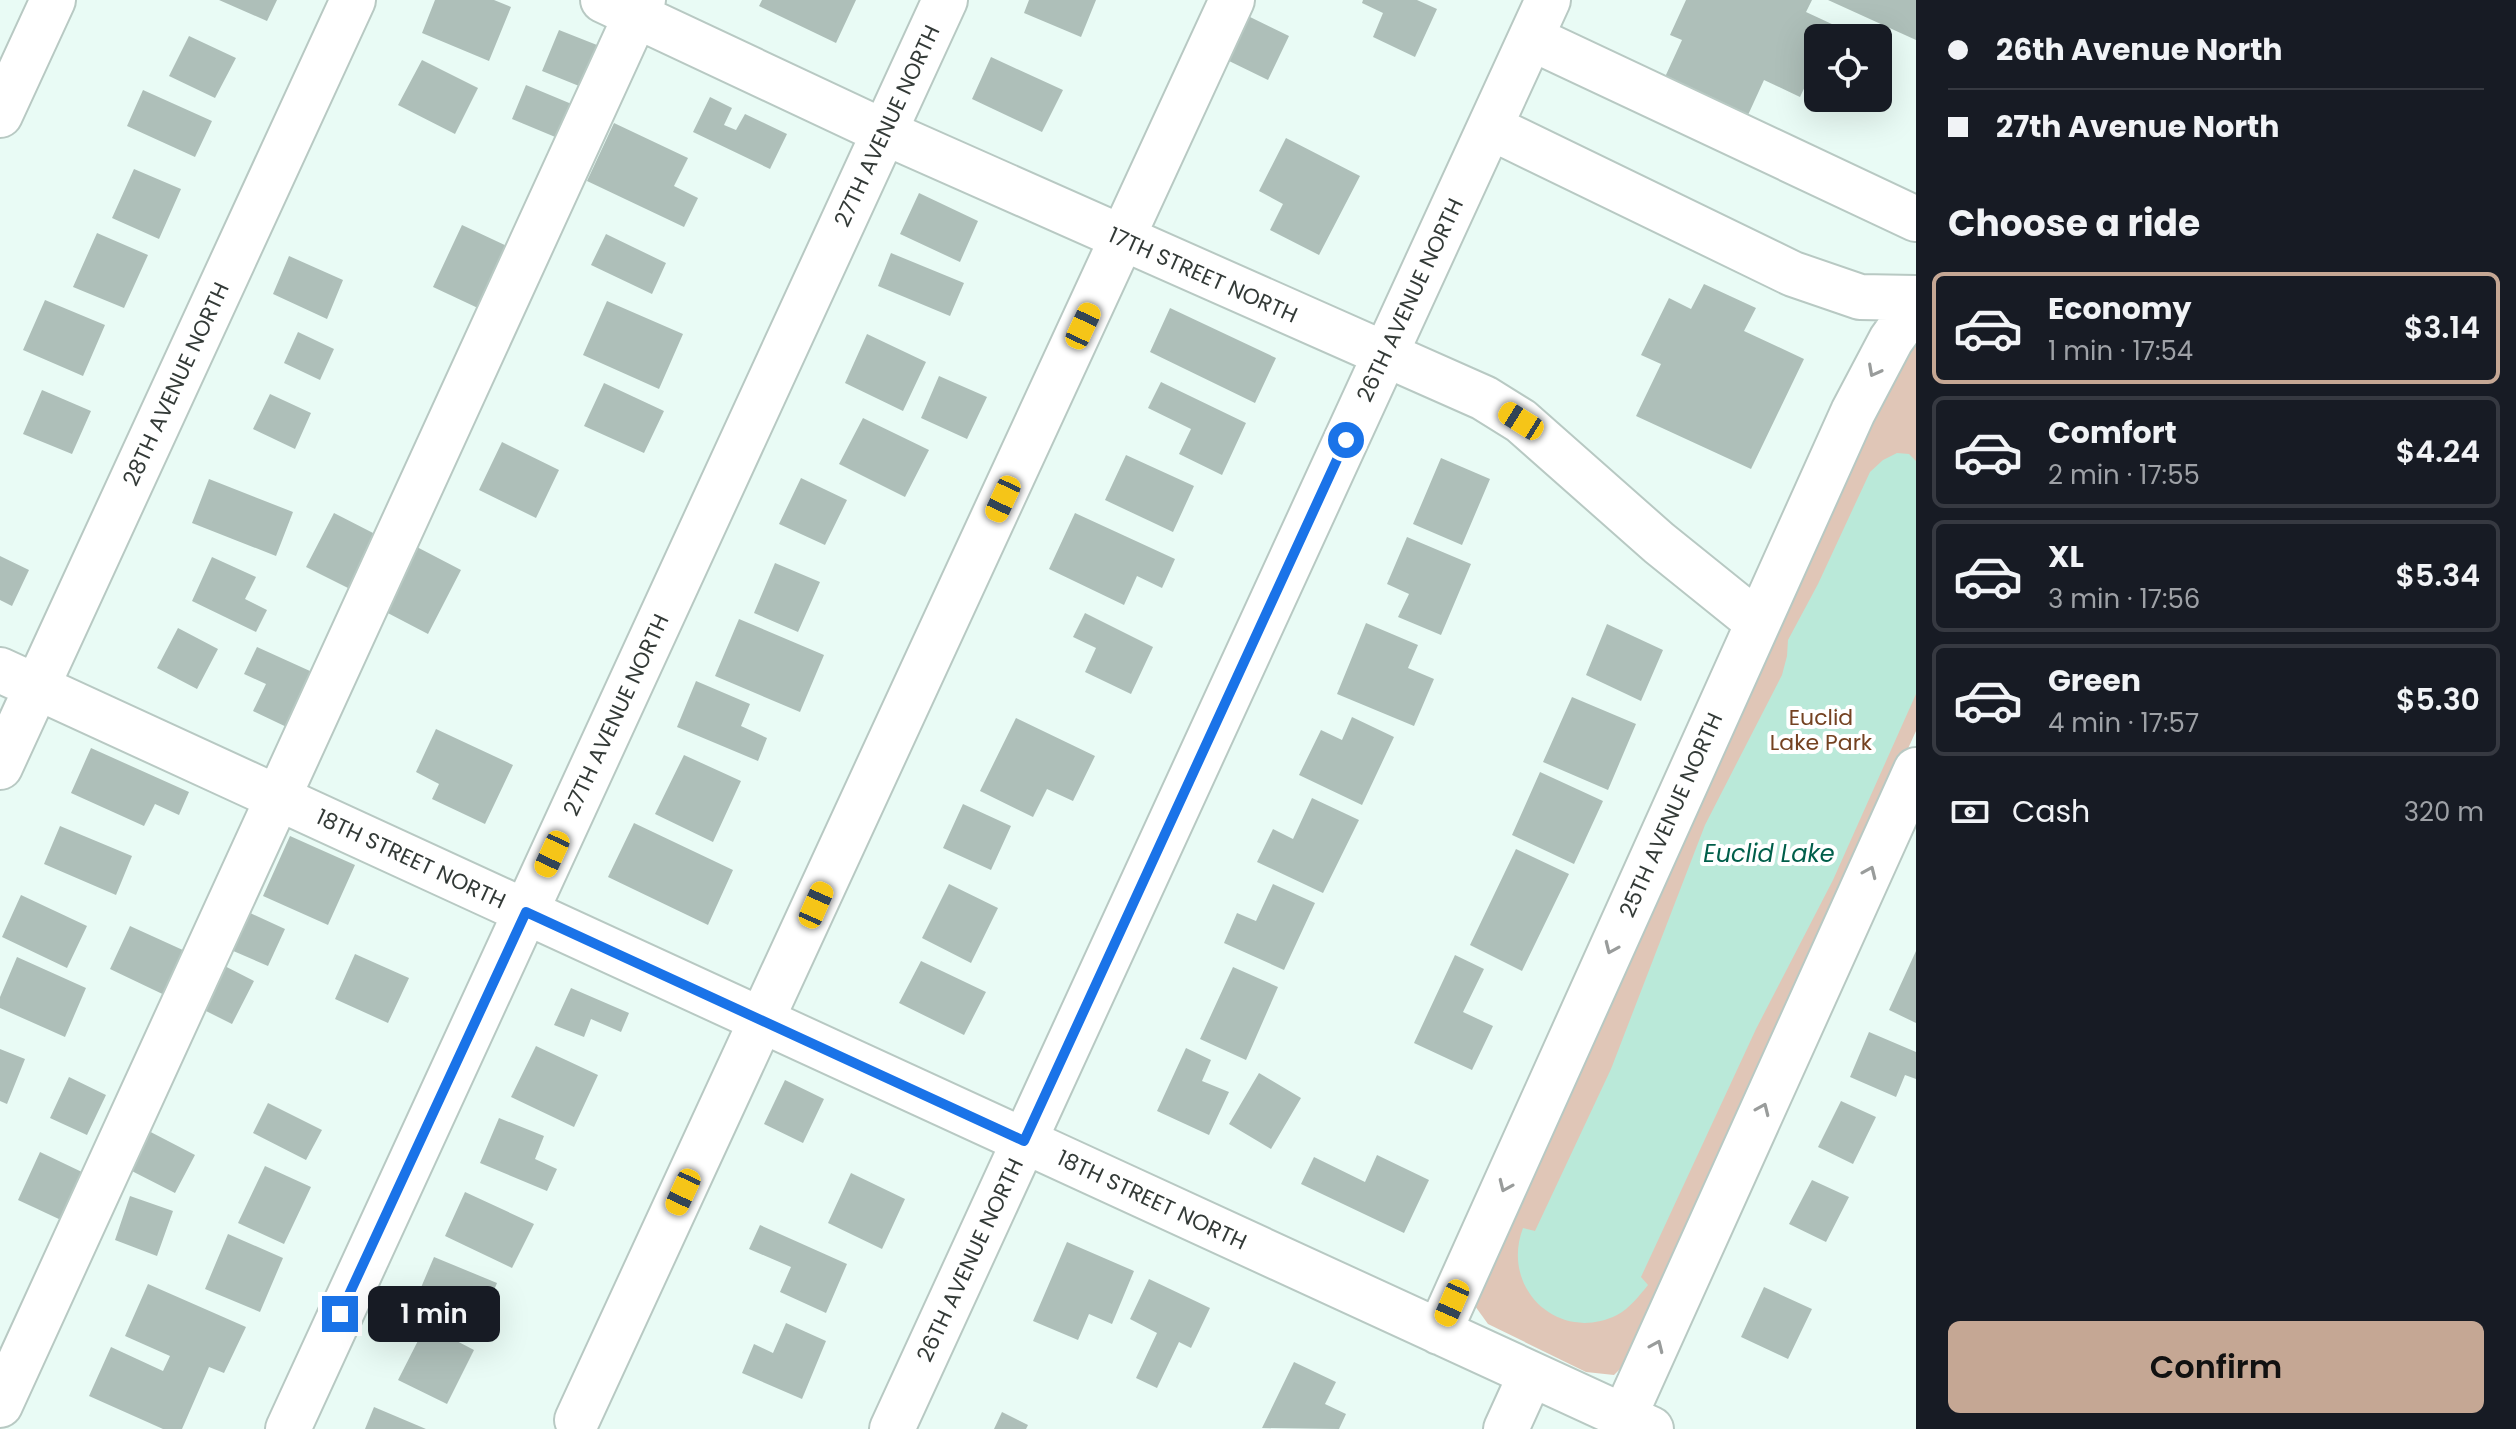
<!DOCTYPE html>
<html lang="en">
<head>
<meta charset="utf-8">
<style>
  :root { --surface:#171b24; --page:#242831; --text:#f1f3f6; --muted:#9ea1a6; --line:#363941; --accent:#c5a794 }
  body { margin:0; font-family:Poppins,sans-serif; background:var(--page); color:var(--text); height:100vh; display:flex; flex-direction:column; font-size:30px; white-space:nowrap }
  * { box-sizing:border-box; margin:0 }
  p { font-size:26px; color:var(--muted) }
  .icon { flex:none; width:44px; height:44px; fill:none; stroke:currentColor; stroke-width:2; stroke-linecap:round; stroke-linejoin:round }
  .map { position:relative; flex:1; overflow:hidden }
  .drawer { display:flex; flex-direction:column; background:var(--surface); width:600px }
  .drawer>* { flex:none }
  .hud { display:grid; align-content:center; height:176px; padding:0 32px; background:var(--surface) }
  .controls { position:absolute; left:1804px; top:24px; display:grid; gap:16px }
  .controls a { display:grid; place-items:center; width:88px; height:88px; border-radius:12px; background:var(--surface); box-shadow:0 8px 32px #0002; font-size:40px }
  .end { position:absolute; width:36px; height:36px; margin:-18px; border:10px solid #1a73e8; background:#fff; box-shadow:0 0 0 4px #fff }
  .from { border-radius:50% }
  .bubble { position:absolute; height:56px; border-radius:12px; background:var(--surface); box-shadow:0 8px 32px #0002; font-size:26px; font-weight:600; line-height:56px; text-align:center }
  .car { position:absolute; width:24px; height:48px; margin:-24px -12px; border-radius:10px; box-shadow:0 0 6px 2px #0007; background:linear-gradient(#f5c518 24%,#345 0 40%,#f5c518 0 76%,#345 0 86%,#f5c518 0) }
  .hud b { display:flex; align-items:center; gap:28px; height:76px; font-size:30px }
  .hud b+b { border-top:2px solid var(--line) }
  .hud i { width:20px; height:20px; background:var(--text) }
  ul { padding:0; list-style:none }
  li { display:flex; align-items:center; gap:24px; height:112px; margin:0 16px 12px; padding:0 16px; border:4px solid var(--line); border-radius:12px }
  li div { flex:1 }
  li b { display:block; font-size:30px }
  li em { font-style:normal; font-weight:600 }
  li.current { border-color:var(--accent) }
  li>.icon { width:72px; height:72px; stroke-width:1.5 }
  h2 { padding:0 32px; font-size:36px; line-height:96px }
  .pay { display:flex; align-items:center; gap:20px; height:88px; padding:0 32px; font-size:30px }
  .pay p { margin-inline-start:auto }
  .action { display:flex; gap:16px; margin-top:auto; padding:16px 32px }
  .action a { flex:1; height:92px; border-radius:12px; background:var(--accent); color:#111; font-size:32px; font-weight:600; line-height:92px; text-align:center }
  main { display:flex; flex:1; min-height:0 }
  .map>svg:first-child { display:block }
</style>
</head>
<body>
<main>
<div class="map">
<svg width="1916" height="1429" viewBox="0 0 1916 1429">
  <rect width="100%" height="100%" fill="#e9fbf5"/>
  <!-- green -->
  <path fill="#e0c6b7" d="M1916 335V731L1631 1358 1614 1375 1586 1372 1488 1324 1475 1306V1290L1856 438Z"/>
  <!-- water -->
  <path fill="#bae9d9" d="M1897 453 1909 454 1916 461V694L1833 880 1756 1029 1641 1277 1648 1285C1639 1296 1630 1308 1617 1315 1558 1344 1500 1288 1523 1228L1535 1231 1611 1069 1705 825 1782 675 1787 656 1788 640 1818 584 1870 472 1883 460Z"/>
  <!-- building -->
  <path fill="#aebfb9" d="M219 0H277L267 21Z
    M435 0H494L511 7 489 61 422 33Z
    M762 0H856L836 43 759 6Z
    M1029 0H1096L1081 37 1024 13Z
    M1363 0H1417L1437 9 1415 57 1373 37 1383 13 1362 3Z
    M1686 0H1812L1806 12 1834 25 1828 38H1818V59L1800 97 1764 80 1748 115 1665 77 1682 40 1670 35Z
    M1828 0H1916V40Z
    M1248 16 1289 36 1268 80 1227 60Z
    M559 30 597 45 579 86 542 71Z
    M189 36 236 58 215 98 169 76Z
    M991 57 1063 90 1042 132 972 99Z
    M422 60 478 88 455 134 398 105Z
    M526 85 574 105 560 139 512 119Z
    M143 90 212 121 195 157 127 126Z
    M710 97 732 108 724 125 736 130 745 114 787 134 770 169 693 132Z
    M614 123 688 158 674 186 698 198 684 227 587 181Z
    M1286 138 1360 176 1319 255 1270 230 1283 204 1259 191Z
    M134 169 181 189 159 239 112 218Z
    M919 193 978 221 960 262 900 234Z
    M462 225 509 247 480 309 433 287Z
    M97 233 148 255 124 308 73 287Z
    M606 234 666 263 652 294 591 265Z
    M891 253 964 283 950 316 878 286Z
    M289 256 343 280 327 319 273 294Z
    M1704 284 1756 308 1744 331 1804 359 1751 469 1636 416 1661 364 1641 355 1669 298 1691 309Z
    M45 300 105 325 83 376 23 350Z
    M607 301 683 334 659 389 583 355Z
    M1170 308 1276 358 1255 403 1150 352Z
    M298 332 334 349 320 380 284 363Z
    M867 334 926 362 903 411 845 383Z
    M939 376 987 397 967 439 921 418Z
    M1161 382 1246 423 1222 475 1179 454 1191 429 1148 408Z
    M604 383 664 411 644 453 584 426Z
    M42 390 91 411 72 454 23 434Z
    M270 394 311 413 295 449 253 429Z
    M863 418 929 450 905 497 839 464Z
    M502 442 559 470 536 518 479 490Z
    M1126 455 1194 486 1173 532 1105 500Z
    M1441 458 1490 479 1462 545 1413 524Z
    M801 478 847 500 825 545 779 524Z
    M209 479 293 512 276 556 192 523Z
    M334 513 375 534 348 588 306 567Z
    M1075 513 1175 559 1162 588 1137 576 1124 605 1049 569Z
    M1407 537 1471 564 1441 635 1398 617 1409 594 1387 584Z
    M415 546 461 570 428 634 382 610Z
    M0 556 29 570 12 606 0 600Z
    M212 557 256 577 245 599 267 610 256 632 192 601Z
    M775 563 820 582 798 632 754 613Z
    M1085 613 1153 647 1131 694 1085 672 1096 648 1073 637Z
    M739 619 824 655 800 712 715 676Z
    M1366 623 1418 645 1408 668 1434 679 1414 726 1337 694Z
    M1607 624 1663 650 1641 701 1586 675Z
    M178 628 218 649 197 689 157 668Z
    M257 647 321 676 295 731 253 711 266 684 244 674Z
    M696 681 750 704 741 726 767 738 758 761 677 727Z
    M1572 697 1636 724 1608 790 1543 762Z
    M1352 717 1394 737 1362 805 1299 775 1321 730 1342 740Z
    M1016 718 1095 756 1073 801 1047 789 1033 817 980 791Z
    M436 729 513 765 485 824 432 799 439 784 416 772Z
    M91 748 189 792 179 815 155 804 144 826 71 793Z
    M684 755 741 781 713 842 655 814Z
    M1540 772 1603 801 1574 864 1512 835Z
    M1312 798 1359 820 1323 893 1257 862 1273 829 1293 839Z
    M963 804 1011 826 991 870 943 848Z
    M634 823 733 870 708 925 608 877Z
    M60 826 132 856 116 895 44 864Z
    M290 836 355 865 328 925 263 896Z
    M1516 849 1569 874 1522 971 1470 945Z
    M949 884 998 908 971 963 922 938Z
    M1273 884 1315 903 1284 970 1224 943 1237 913 1256 921Z
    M21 895 87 926 67 968 2 937Z
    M248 912 285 929 268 966 231 950Z
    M130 926 196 956 175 1000 110 969Z
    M1916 951V1023L1889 1010Z
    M355 954 409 978 388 1023 335 999Z
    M1455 955 1484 969 1463 1012 1493 1026 1472 1070 1414 1043Z
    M17 957 86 988 65 1037 0 1008V997Z
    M211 959 254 981 232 1024 190 1003Z
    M921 961 986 992 964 1035 899 1003Z
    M1233 967 1278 987 1246 1060 1200 1039Z
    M571 988 629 1013 621 1032 591 1019 584 1037 554 1025Z
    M1869 1032 1916 1052V1079L1905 1075 1896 1097 1850 1077Z
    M536 1046 598 1075 574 1127 511 1097Z
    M1186 1048 1211 1060 1202 1081 1229 1092 1209 1135 1157 1111Z
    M0 1049 25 1059 7 1104 0 1101Z
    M1259 1073 1301 1098 1271 1149 1229 1124Z
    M69 1077 106 1095 87 1135 50 1118Z
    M785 1080 824 1099 803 1143 764 1124Z
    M1841 1101 1876 1117 1853 1164 1818 1147Z
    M268 1103 322 1130 306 1160 253 1133Z
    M499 1118 544 1136 535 1159 557 1169 547 1191 480 1163Z
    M141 1127 195 1155 175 1193 122 1166Z
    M40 1152 84 1173 61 1220 18 1200Z
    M1377 1155 1429 1180 1404 1233 1301 1184 1314 1157 1365 1182Z
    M265 1166 311 1187 284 1244 238 1223Z
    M851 1173 905 1199 882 1249 828 1223Z
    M1812 1180 1849 1197 1826 1242 1789 1224Z
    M465 1192 534 1224 512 1268 445 1236Z
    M130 1196 173 1211 157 1256 115 1240Z
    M760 1225 847 1264 826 1313 780 1292 791 1267 749 1249Z
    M228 1234 283 1258 260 1312 205 1289Z
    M1067 1242 1134 1271 1112 1324 1089 1314 1078 1340 1033 1321Z
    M434 1257 497 1283 487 1307 466 1298 456 1322 414 1304Z
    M1149 1279 1210 1308 1191 1348 1179 1342 1157 1388 1136 1378 1157 1333 1130 1319Z
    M148 1284 246 1327 224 1373 209 1367 182 1429H163L89 1396 111 1347 163 1371 170 1356 125 1336Z
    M1764 1287 1812 1309 1788 1359 1741 1337Z
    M786 1323 826 1341 802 1399 742 1373 754 1344 773 1353Z
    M426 1325 474 1350 447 1404 398 1380Z
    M1294 1362 1336 1382 1325 1404 1346 1414 1339 1429 1262 1428Z
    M374 1407 426 1429H365Z
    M1002 1412 1028 1425 1026 1429H994Z"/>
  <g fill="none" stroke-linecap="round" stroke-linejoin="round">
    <defs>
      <path id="minor" d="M603 0 884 132 1484 398 1521 421 1659 543 1757 622
        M1531 38 1916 219
        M0 115 53 0
        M1490 127 1793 274 1860 297 1916 298
        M0 670 1651 1429
        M0 767 353 0
        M1439 1332 1853 412 1891 340 1916 305
        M0 1405 643 0
        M1624 1417 1916 770
        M577 1420 1232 0
        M288 1429 945 0
        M892 1429 1548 0
        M1506 1429 1531 1374"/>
    </defs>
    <!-- minor casing -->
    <use href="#minor" stroke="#b8c9c3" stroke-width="48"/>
    <!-- minor -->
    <use href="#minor" stroke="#fff" stroke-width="44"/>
  </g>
  <!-- one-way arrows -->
  <defs><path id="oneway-chevron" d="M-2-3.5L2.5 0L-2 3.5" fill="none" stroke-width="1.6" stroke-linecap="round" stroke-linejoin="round" transform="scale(2)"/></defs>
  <g stroke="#999c9b">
    <use href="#oneway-chevron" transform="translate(1874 371) rotate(118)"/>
    <use href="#oneway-chevron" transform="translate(1870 872) rotate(-66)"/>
    <use href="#oneway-chevron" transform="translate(1611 948) rotate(114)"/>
    <use href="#oneway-chevron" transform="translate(1763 1109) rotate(-66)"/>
    <use href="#oneway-chevron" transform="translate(1505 1186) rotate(114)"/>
    <use href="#oneway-chevron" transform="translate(1657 1346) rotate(-66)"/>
  </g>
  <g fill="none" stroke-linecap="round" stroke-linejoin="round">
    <!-- route -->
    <path stroke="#1a73e8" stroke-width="10" d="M340 1314 526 912 1024 1141 1346 440"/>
  </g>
  <g text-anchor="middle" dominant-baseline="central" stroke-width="8" stroke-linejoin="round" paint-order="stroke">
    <!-- street labels -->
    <g font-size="22" fill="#333a37" stroke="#fff">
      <text transform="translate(887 126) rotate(-65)">27TH AVENUE NORTH</text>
      <text transform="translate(1203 275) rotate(24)">17TH STREET NORTH</text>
      <text transform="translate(1410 300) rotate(-65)">26TH AVENUE NORTH</text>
      <text transform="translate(176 384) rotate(-65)">28TH AVENUE NORTH</text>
      <text transform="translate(616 715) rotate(-65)">27TH AVENUE NORTH</text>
      <text transform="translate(1671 815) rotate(-66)">25TH AVENUE NORTH</text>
      <text transform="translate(411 859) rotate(25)">18TH STREET NORTH</text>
      <text transform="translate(1152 1200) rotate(25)">18TH STREET NORTH</text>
      <text transform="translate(970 1260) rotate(-65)">26TH AVENUE NORTH</text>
    </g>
    <!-- park labels -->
    <g font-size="22" fill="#744221" stroke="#fff">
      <text x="1821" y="717">Euclid<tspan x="1821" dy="25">Lake Park</tspan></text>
    </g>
    <!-- water labels -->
    <g font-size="24" font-style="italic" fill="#005e4a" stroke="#fff">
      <text x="1769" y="853">Euclid Lake</text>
    </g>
  </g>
</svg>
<div class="controls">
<a><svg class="icon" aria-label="locate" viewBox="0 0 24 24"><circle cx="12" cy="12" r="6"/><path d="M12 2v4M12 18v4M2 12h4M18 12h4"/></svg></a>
</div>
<i class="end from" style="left:1346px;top:440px"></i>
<i class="end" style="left:340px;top:1314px"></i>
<div class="bubble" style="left:368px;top:1286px;width:132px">1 min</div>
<i class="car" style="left:1083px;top:326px;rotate:25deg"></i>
<i class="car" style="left:1521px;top:421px;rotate:302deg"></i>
<i class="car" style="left:1003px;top:499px;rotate:205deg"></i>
<i class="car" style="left:552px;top:854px;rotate:205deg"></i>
<i class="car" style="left:816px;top:905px;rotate:24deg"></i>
<i class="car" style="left:683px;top:1192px;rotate:205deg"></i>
<i class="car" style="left:1452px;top:1303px;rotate:204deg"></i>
</div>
<section class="drawer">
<div class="hud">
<b><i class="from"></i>26th Avenue North</b>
<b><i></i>27th Avenue North</b>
</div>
<h2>Choose a ride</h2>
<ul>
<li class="current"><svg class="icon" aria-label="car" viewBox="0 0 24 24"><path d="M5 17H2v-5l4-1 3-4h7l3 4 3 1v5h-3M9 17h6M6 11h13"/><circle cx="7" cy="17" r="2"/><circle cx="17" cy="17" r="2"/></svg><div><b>Economy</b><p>1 min · 17:54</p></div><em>$3.14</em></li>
<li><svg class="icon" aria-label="car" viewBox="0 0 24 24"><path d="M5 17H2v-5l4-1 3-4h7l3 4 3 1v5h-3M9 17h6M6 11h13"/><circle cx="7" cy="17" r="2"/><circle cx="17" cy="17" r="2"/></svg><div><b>Comfort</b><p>2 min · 17:55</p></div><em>$4.24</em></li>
<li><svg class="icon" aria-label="car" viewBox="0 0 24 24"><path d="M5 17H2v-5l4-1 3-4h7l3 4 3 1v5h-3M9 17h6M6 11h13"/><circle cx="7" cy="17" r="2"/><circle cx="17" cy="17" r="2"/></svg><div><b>XL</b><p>3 min · 17:56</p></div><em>$5.34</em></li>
<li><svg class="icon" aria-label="car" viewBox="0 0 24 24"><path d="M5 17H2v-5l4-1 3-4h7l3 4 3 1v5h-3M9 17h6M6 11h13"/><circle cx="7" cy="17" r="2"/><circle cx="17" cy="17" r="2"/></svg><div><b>Green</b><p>4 min · 17:57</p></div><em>$5.30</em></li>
</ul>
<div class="pay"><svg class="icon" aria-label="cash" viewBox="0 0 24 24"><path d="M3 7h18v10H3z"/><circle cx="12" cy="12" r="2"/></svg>Cash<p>320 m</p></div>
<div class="action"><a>Confirm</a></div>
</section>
</main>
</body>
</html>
